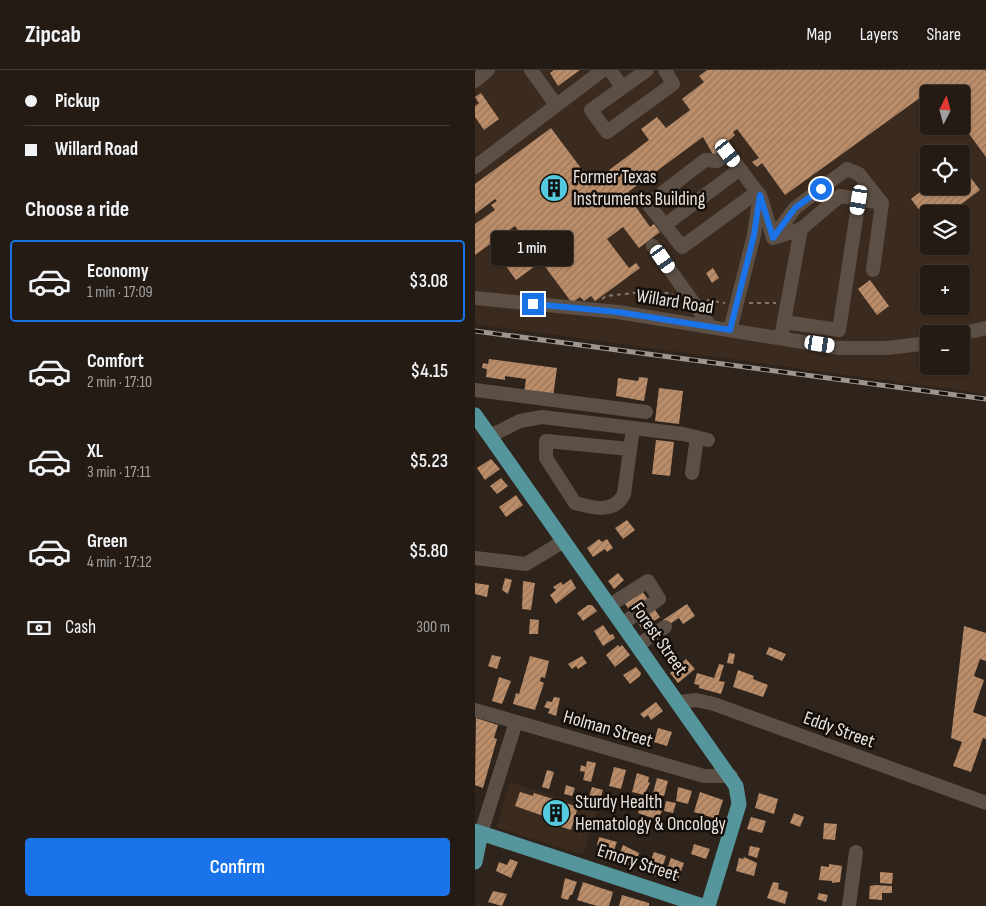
<!DOCTYPE html>
<html lang="en">
<head>
<meta charset="utf-8">
<style>
  :root { --surface:#231b14; --page:#2f2822; --text:#f1f3f6; --muted:#a3a1a0; --line:#403934; --accent:#1a73e8 }
  body { margin:0; font-family:"Sofia Sans Condensed",sans-serif; background:var(--page); color:var(--text); height:100vh; display:flex; flex-direction:column; font-size:19px; white-space:nowrap }
  * { box-sizing:border-box; margin:0 }
  p { font-size:16px; color:var(--muted) }
  .icon { flex:none; width:28px; height:28px; fill:none; stroke:currentColor; stroke-width:2; stroke-linecap:round; stroke-linejoin:round }
  .map { position:relative; flex:1; overflow:hidden }
  .details { display:flex; flex-direction:column; background:var(--surface); width:475px }
  .details>* { flex:none }
  .top-card { display:grid; align-content:center; height:110px; padding:0 25px; background:var(--surface) }
  .needle { width:32px; rotate:6deg }
  .controls { position:absolute; left:445px; top:15px; display:grid; gap:10px }
  .controls a { display:grid; place-items:center; width:50px; height:50px; border-radius:5px; background:var(--surface); box-shadow:0 1px 4px #0004,0 0 0 1px var(--line); font-size:25px }
  .end { position:absolute; width:22px; height:22px; margin:-11px; border:6px solid #1a73e8; background:#fff; box-shadow:0 0 0 2px #fff }
  .from { border-radius:50% }
  .bubble { position:absolute; height:35px; border-radius:5px; background:var(--surface); box-shadow:0 1px 4px #0004,0 0 0 1px var(--line); font-size:16px; font-weight:600; line-height:35px; text-align:center }
  .car { position:absolute; width:15px; height:30px; margin:-15px -8px; border-radius:6px; box-shadow:0 0 4px 1px #0007; background:linear-gradient(#fff 24%,#345 0 40%,#fff 0 76%,#345 0 86%,#fff 0) }
  .top-card b { display:flex; align-items:center; gap:18px; height:48px; font-size:19px }
  .top-card b+b { border-top:1px solid var(--line) }
  .top-card i { width:12px; height:12px; background:var(--text) }
  ul { padding:0; list-style:none }
  li { display:flex; align-items:center; gap:15px; height:82px; margin:0 10px 8px; padding:0 15px; border:2px solid transparent; border-radius:5px }
  li div { flex:1 }
  li b { display:block; font-size:19px }
  li em { font-style:normal; font-weight:600 }
  li.current { border-color:var(--accent) }
  li>.icon { width:45px; height:45px; stroke-width:1.5 }
  h2 { padding:0 25px; font-size:22px; line-height:60px }
  .pay { display:flex; align-items:center; gap:12px; height:55px; padding:0 25px; font-size:19px }
  .pay p { margin-inline-start:auto }
  .button { display:flex; gap:10px; margin-top:auto; padding:10px 25px }
  .button a { flex:1; height:58px; border-radius:5px; background:var(--accent); color:#fff; font-size:20px; font-weight:600; line-height:58px; text-align:center }
  header { display:flex; align-items:center; gap:30px; box-sizing:border-box; height:70px; padding:0 25px; background:var(--surface); border-bottom:1px solid var(--line) }
  header strong { font-size:24px }
  nav { display:flex; gap:28px; margin-inline-start:auto; font-size:18px }
  main { display:flex; flex:1; min-height:0 }
  .map>svg:first-child { display:block }
</style>
</head>
<body>
<header>
<strong>Zipcab</strong>
<nav><a>Map</a><a>Layers</a><a>Share</a></nav>
</header>
<main>
<section class="details">
<div class="top-card">
<b><i class="from"></i>Pickup</b>
<b><i></i>Willard Road</b>
</div>
<h2>Choose a ride</h2>
<ul>
<li class="current"><svg class="icon" aria-label="car" viewBox="0 0 24 24"><path d="M5 17H2v-5l4-1 3-4h7l3 4 3 1v5h-3M9 17h6M6 11h13"/><circle cx="7" cy="17" r="2"/><circle cx="17" cy="17" r="2"/></svg><div><b>Economy</b><p>1 min · 17:09</p></div><em>$3.08</em></li>
<li><svg class="icon" aria-label="car" viewBox="0 0 24 24"><path d="M5 17H2v-5l4-1 3-4h7l3 4 3 1v5h-3M9 17h6M6 11h13"/><circle cx="7" cy="17" r="2"/><circle cx="17" cy="17" r="2"/></svg><div><b>Comfort</b><p>2 min · 17:10</p></div><em>$4.15</em></li>
<li><svg class="icon" aria-label="car" viewBox="0 0 24 24"><path d="M5 17H2v-5l4-1 3-4h7l3 4 3 1v5h-3M9 17h6M6 11h13"/><circle cx="7" cy="17" r="2"/><circle cx="17" cy="17" r="2"/></svg><div><b>XL</b><p>3 min · 17:11</p></div><em>$5.23</em></li>
<li><svg class="icon" aria-label="car" viewBox="0 0 24 24"><path d="M5 17H2v-5l4-1 3-4h7l3 4 3 1v5h-3M9 17h6M6 11h13"/><circle cx="7" cy="17" r="2"/><circle cx="17" cy="17" r="2"/></svg><div><b>Green</b><p>4 min · 17:12</p></div><em>$5.80</em></li>
</ul>
<div class="pay"><svg class="icon" aria-label="cash" viewBox="0 0 24 24"><path d="M3 7h18v10H3z"/><circle cx="12" cy="12" r="2"/></svg>Cash<p>300 m</p></div>
<div class="button"><a>Confirm</a></div>
</section>
<div class="map">
<svg width="511" height="836" viewBox="0 0 511 836">
  <defs>
    <pattern id="building-hatch" width="6" height="6" patternUnits="userSpaceOnUse" patternTransform="scale(1.25)"><rect width="6" height="6" fill="#bb8d69"/><path d="M-1 1l2-2M0 6l6-6M5 7l2-2" fill="none" stroke="#98775d"/></pattern>
  </defs>
  <rect width="100%" height="100%" fill="#2f241b"/>
  <!-- built -->
  <path fill="#3b2b1f" fill-rule="evenodd" d="M0 0H511V324L0 254ZM454 24H486V56H454ZM454 84H486V116H454ZM454 144H486V176H454ZM454 204H486V236H454ZM454 264H486V296H454Z
    M35 712 122 740 108 785 21 757Z"/>
  <!-- building -->
  <path fill="url(#building-hatch)" d="M79 0H105L83 16 75 3Z
    M232 0H511V87L486 53V24H465L460 17 310 125 287 93 282 97 277 92 284 88 262 59 258 62 260 65 251 73 249 71 246 73 251 80 240 88 228 67 153 122 163 135 161 137 175 157 179 154 185 162 164 178 148 157 132 169 154 198 161 193 165 198 120 231 116 226 109 231 105 227 97 233 40 156 0 185V154L20 140 16 135 22 131 20 129 0 144V114L76 58 117 113 174 70 166 59 182 47 191 58 215 40 207 29 229 12 224 6Z
    M6 23 24 49 9 60 0 47V36L4 33 0 27Z
    M486 95 505 120 473 144H454V153L436 129 453 116H486Z
    M49 176 63 194 41 210 28 192Z
    M238 198 244 208 237 213 231 203Z
    M395 210 414 236 402 245 383 219Z
    M14 289 82 298 78 327 49 323 51 309 30 306V310L11 307 12 299 7 298 8 293 13 294Z
    M164 307 173 308 169 331 141 326 143 308 163 311Z
    M184 318 208 321 204 354 180 351Z
    M181 370 199 372 195 406 177 404Z
    M16 389 25 399 10 410 2 398Z
    M26 408 33 416 22 424 15 416Z
    M41 425 48 435 31 447 24 437Z
    M152 450 160 460 148 469 140 458Z
    M124 469 127 472 132 469 138 478 132 482 130 479 118 487 112 478Z
    M143 503 149 510 139 519 133 511Z
    M30 508 37 510 33 524 27 520Z
    M96 509 101 518 81 534 75 525 81 520 78 517 86 512 88 515Z
    M48 511 60 513 56 540 47 539Z
    M0 513 14 515 12 527 0 524Z
    M167 521 175 532 158 544 150 534Z
    M212 534 220 546 208 554 204 548 192 556 188 550Z
    M113 535H117L122 541 108 551 102 543Z
    M178 537 185 547 167 559 160 549Z
    M55 549 64 550 63 564H54Z
    M128 555 135 565 138 564 140 568 128 576 119 561Z
    M489 556 511 563V591L505 589 499 606 509 610 498 642 511 647V669L508 668 496 702 478 696 487 672 476 668Z
    M143 575 145 577 147 575 155 585 140 597 131 585Z
    M294 577 311 584 307 591 291 584Z
    M254 583 260 584 258 594 252 593Z
    M17 585 26 587 22 599 13 596Z
    M55 586 74 591 70 608 66 607 65 611 69 613 60 640 38 634 41 623 44 624Z
    M107 586 112 593 103 599 101 596 97 599 93 594Z
    M211 589 220 599 203 613 195 603Z
    M244 594 249 595 244 611 250 612 246 624 224 618V615L219 614 222 603 239 608Z
    M161 597 166 603 165 606 155 614 148 605Z
    M263 600 279 606 278 609 293 615 288 627 258 617Z
    M24 607 36 611 27 634 17 631Z
    M79 627 85 628 81 646 73 643 75 639 69 637 72 631 77 632Z
    M181 632 188 641 176 650 173 645 169 648 165 644Z
    M1 648 23 655 19 668 22 669 8 718 0 715Z
    M183 658 197 662 192 676 179 672Z
    M112 691 121 693 116 712 108 710 110 702 105 701 106 695 111 697Z
    M139 697 151 700 146 719 134 716Z
    M72 700 79 702 74 719 67 717Z
    M162 703 174 707 173 712 175 713 169 725 157 722Z
    M182 708 193 711 189 726 178 723Z
    M91 715 100 718 97 726 89 724Z
    M117 717 128 720 123 736 112 733Z
    M203 717 217 721 213 734 201 731Z
    M45 722 58 726 59 723 103 737 96 760 75 753 77 749 40 736Z
    M225 722 248 730 242 749 219 742Z
    M284 723 303 729 299 744 280 738Z
    M191 731 201 733 198 743 189 741Z
    M166 734 187 741 183 750 163 743Z
    M319 743 329 747 325 757 315 753Z
    M194 747 207 751 209 753 207 762 191 757Z
    M276 747 291 751 287 763 272 759Z
    M349 753 362 754 360 770 348 769Z
    M124 767 142 772 136 788 126 784 128 777 122 775Z
    M219 774 235 779 231 789 216 784Z
    M148 775 164 783 162 790 157 788 154 795 142 791Z
    M275 776 285 778 282 788 273 785Z
    M179 782 191 786 184 807 171 803Z
    M269 787 282 793 279 806 261 801 264 788 268 789Z
    M196 788 209 793 203 810 190 805Z
    M35 789 43 792 36 808 21 801 24 792 32 795Z
    M354 794 367 796 365 812 357 813V811L344 810 346 796 354 797Z
    M405 802 418 803 417 814 405 813Z
    M90 808 102 812 97 825H95L93 830 86 828Z
    M108 812 138 822 134 836H122L102 830Z
    M298 812 304 813 303 819 313 822 310 834 292 828Z
    M400 815 417 816V823H407V830L394 829 395 816Z
    M18 821 32 824 27 836 13 832Z
    M344 823 353 825 351 832 342 829Z
    M147 825 174 833V836H144Z"/>
  <g fill="none" stroke-linecap="round" stroke-linejoin="round">
    <!-- path -->
    <path stroke="#817770" stroke-width="2" stroke-dasharray="4 4" stroke-linecap="butt" d="M127 229 131 226 177 221 198 224
      M232 230 250 233
      M274 233H301"/>
    <!-- minor -->
    <path stroke="#5c5046" stroke-width="14" d="M56 0 81 35
      M135 0 147 17
      M172 0 116 40 132 62 198 14 190 0
      M0 11 13 0
      M0 97 128 0
      M286 128 298 168 326 159
      M190 155 265 99
      M298 168 320 138 372 99 384 104 407 133
      M178 176 235 256
      M0 228 143 242 364 278H412L454 273
      M309 252 364 260 384 129
      M255 260 279 165 285 125 282 122 253 83 242 91 230 90 173 134 207 177 282 122
      M486 264 511 258
      M306 268 326 159 365 126 407 133 398 200
      M0 320 171 342
      M15 366 45 351 67 347 208 364 233 370
      M155 379 71 371V388L100 433C119 438 139 444 149 424L158 358
      M217 403 222 367
      M0 488 51 494 89 471
      M135 535 173 511 184 529 148 553
      M163 575 190 557
      M204 632 221 630 239 634 511 733
      M0 640 229 706H256
      M6 763 41 652
      M374 836 381 782"/>
    <!-- major -->
    <path stroke="#55959c" stroke-width="15" d="M0 345 261 716 264 734 233 836
      M0 761 228 836
      M0 792 6 763"/>
    <defs>
      <path id="rail" d="M0 261 511 329"/>
    </defs>
    <!-- rail casing -->
    <use href="#rail" stroke="#9e958e" stroke-width="5"/>
    <!-- rail -->
    <use href="#rail" stroke="#130e0a" stroke-width="3" stroke-dasharray="9" stroke-linecap="butt"/>
  </g>
  <g fill="none" stroke-linecap="round" stroke-linejoin="round">
    <!-- route -->
    <path stroke="#1a73e8" stroke-width="6" d="M58 234 143 242 255 260 279 165 285 125 298 168 320 138 346 119"/>
  </g>
  <!-- icons -->
  <defs>
    <symbol id="building-disc" viewBox="-11 -11 22 22"><circle r="9.5" fill="#54cade" stroke="#130e0a"/><path d="M-4-6H4V6H1V3H-1V6H-4ZM-2.5-4.3h1.7v1.8h-1.7ZM.8-4.3h1.7v1.8H.8ZM-2.5-1h1.7V.8h-1.7ZM.8-1h1.7V.8H.8Z" fill="#111"/></symbol>
  </defs>
  <g fill-rule="evenodd">
    <use href="#building-disc" x="63" y="102" width="32" height="32"/>
    <use href="#building-disc" x="65" y="727" width="32" height="32"/>
  </g>
  <g text-anchor="middle" dominant-baseline="central" stroke-width="5" stroke-linejoin="round" paint-order="stroke">
    <!-- poi labels -->
    <g font-size="19" fill="#eae2dc" stroke="#130e0a" text-anchor="start">
      <text x="98" y="107">Former Texas<tspan x="98" dy="22">Instruments Building</tspan></text>
      <text x="100" y="732">Sturdy Health<tspan x="100" dy="22">Hematology &amp; Oncology</tspan></text>
    </g>
    <!-- street labels -->
    <g font-size="19" fill="#eae2dc" stroke="#130e0a">
      <text transform="translate(200 232) rotate(9)">Willard Road</text>
      <text transform="translate(184 569) rotate(55)">Forest Street</text>
      <text transform="translate(133 659) rotate(16)">Holman Street</text>
      <text transform="translate(364 660) rotate(20)">Eddy Street</text>
      <text transform="translate(163 793) rotate(18)">Emory Street</text>
    </g>
  </g>
</svg>
<div class="controls">
<a><svg class="needle" viewBox="-14 -14 28 28"><path d="M0-13l5 13h-10z" fill="#e53935"/><path d="M0 13l5-13h-10z" fill="#a3a1a0"/></svg></a>
<a><svg class="icon" aria-label="locate" viewBox="0 0 24 24"><circle cx="12" cy="12" r="6"/><path d="M12 2v4M12 18v4M2 12h4M18 12h4"/></svg></a>
<a><svg class="icon" aria-label="layers" viewBox="0 0 24 24"><path d="M12 4l9 5-9 5-9-5zM3 14l9 5 9-5"/></svg></a>
<a>+</a>
<a>−</a>
</div>
<i class="end from" style="left:346px;top:119px"></i>
<i class="end" style="left:58px;top:234px"></i>
<div class="bubble" style="left:16px;top:161px;width:82px">1 min</div>
<i class="car" style="left:253px;top:83px;rotate:143deg"></i>
<i class="car" style="left:384px;top:130px;rotate:189deg"></i>
<i class="car" style="left:188px;top:189px;rotate:145deg"></i>
<i class="car" style="left:345px;top:274px;rotate:99deg"></i>
</div>
</main>
</body>
</html>
